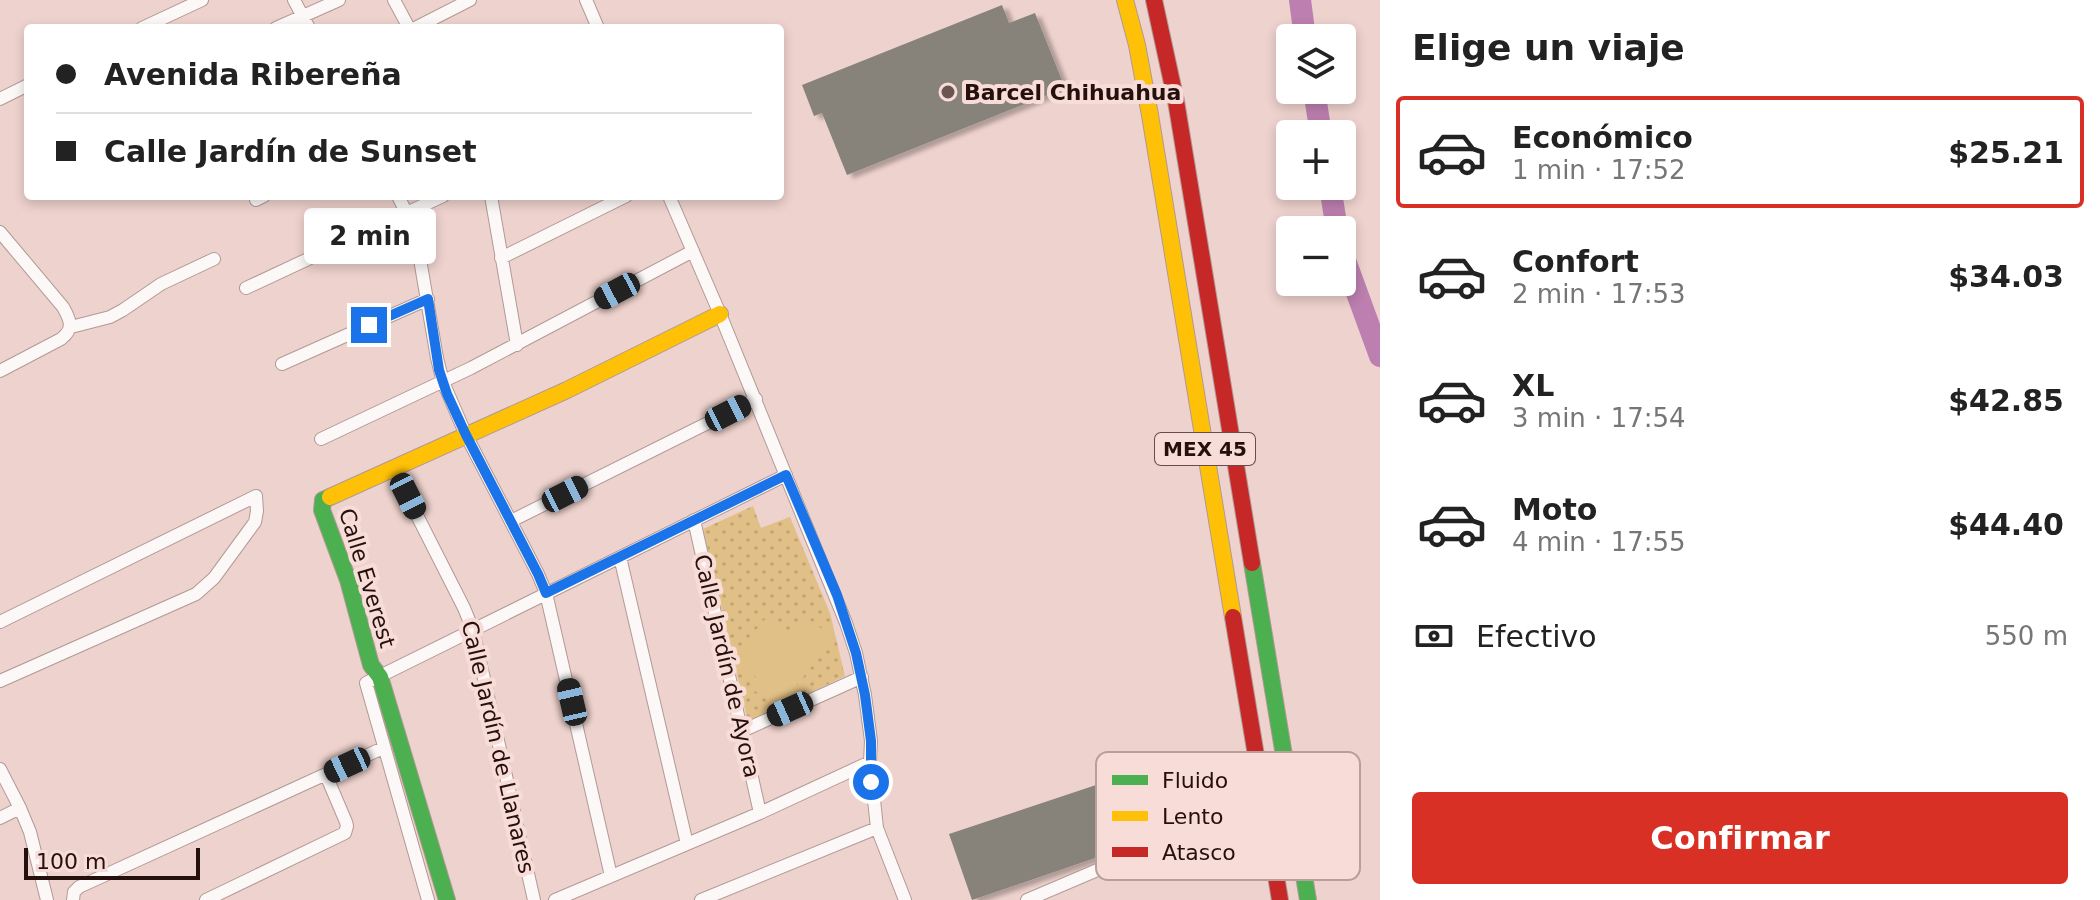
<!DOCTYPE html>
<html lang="es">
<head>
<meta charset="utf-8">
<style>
  :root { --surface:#fff; --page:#f2f2f2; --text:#222; --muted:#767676; --line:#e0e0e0; --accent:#d93025 }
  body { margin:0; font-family:"DejaVu Sans",sans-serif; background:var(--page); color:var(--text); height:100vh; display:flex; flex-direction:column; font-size:30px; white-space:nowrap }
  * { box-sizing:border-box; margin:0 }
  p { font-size:26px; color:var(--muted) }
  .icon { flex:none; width:44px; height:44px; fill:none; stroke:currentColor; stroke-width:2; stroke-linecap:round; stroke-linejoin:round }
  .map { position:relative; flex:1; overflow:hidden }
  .details { display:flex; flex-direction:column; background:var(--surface); width:720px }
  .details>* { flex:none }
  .hud { position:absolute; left:24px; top:24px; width:760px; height:176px; border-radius:8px; box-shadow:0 4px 12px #0003; display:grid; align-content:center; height:176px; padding:0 32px; background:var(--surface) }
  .buttons { position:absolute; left:1276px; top:24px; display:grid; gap:16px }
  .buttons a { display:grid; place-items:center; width:80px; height:80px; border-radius:8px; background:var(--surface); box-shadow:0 4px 12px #0003; font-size:40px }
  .scale { position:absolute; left:24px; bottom:20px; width:176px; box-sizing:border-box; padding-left:8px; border:4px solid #26100d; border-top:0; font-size:22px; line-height:28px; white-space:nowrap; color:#26100d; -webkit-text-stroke:6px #f7dcd8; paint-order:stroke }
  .end { position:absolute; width:36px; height:36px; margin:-18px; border:10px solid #1a73e8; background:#fff; box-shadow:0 0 0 4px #fff }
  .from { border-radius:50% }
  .bubble { position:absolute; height:56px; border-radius:8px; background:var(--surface); box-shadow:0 4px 12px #0003; font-size:26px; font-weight:800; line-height:56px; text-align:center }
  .car { position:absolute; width:24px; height:48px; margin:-24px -12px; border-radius:10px; box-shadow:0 0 6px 2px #0007; background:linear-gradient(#222 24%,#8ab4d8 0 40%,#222 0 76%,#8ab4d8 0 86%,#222 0) }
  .hud b { display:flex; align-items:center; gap:28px; height:76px; font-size:30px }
  .hud b+b { border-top:2px solid var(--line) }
  .hud i { width:20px; height:20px; background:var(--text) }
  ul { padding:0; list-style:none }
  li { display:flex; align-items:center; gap:24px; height:112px; margin:0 16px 12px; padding:0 16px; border:4px solid transparent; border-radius:8px }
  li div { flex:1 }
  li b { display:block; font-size:30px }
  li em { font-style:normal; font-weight:800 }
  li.current { border-color:var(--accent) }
  li>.icon { width:72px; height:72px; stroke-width:1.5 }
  h2 { padding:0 32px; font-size:36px; line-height:96px }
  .pay { display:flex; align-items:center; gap:20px; height:88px; padding:0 32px; font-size:30px }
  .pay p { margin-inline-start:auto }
  .cta { display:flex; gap:16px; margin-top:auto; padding:16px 32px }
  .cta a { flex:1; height:92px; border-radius:8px; background:var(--accent); color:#fff; font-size:32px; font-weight:800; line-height:92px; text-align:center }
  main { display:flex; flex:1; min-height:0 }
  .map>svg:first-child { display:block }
</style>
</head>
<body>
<main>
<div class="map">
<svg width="1380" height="900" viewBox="0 0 1380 900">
  <defs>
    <pattern id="green-dots" width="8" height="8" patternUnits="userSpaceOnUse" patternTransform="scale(2)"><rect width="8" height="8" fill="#e1c087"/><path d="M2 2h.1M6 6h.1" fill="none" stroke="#c1a473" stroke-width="1.8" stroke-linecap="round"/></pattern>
    <filter id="shadow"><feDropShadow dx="6" dy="3.5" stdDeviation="2" flood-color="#0004"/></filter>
  </defs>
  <rect width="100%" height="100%" fill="#eed2cd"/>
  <!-- green -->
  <path fill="url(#green-dots)" d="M753 506 761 528 790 517 830 613 845 676 748 722 703 529Z"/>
  <!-- pitch -->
  <path fill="#e1c087" d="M806 617 834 638 778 709 749 686 756 677 733 657 765 619 789 637Z"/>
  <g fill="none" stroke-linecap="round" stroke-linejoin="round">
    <!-- river -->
    <path stroke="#bc7faf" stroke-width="22" d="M1300 0 1305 38
      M1314 90 1321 134
      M1330 186 1337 230
      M1342 252 1380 356"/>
  </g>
  <!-- building -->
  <path fill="#87837a" filter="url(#shadow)" d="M1002 5 1009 23 1035 13 1065 88 847 175 822 113 814 116 802 85Z
    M1120 777 1142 842 972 900 949 834Z"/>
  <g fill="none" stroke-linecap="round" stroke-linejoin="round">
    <defs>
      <path id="street" d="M294 0 309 28
        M394 0 409 28
        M586 0 598 28
        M142 28 202 0
        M276 28 339 0
        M415 28 470 0
        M0 99 28 85
        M398 196 413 226 417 242 437 358 443 382 466 435 538 574 546 593 611 876
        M491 196 517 345
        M669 196 720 314 846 623 856 653 865 695 871 741 870 762 877 828 905 900
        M256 200 264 196
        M0 232 63 307C71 321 74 329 61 339L0 371
        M501 258 626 196
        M246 288 443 196
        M71 327 110 317 123 310 161 284 214 259
        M282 364 428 299
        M321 439 471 368 693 251
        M393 468 464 608 473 630 534 900
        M694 520 760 813
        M511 521 756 399
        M620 557 687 844
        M0 622 256 496 257 511 255 522 214 578 196 594 0 681
        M366 683 786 475
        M366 683 428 900
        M742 731 862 677
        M0 769 20 808 30 832 47 900
        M0 818 20 808
        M73 900 74 892 79 887 383 748
        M206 900 345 833 347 826 346 822 326 775
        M555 900 760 813 870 762
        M701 900 877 828
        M1027 900 1121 860 1264 808"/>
      <path id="fast" d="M330 497 323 500 322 510 348 580 371 665 380 677 447 900
        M1252 563 1308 900"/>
      <path id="slow" d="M1125 0 1137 45 1150 115 1233 617
        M330 497 567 390 720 314"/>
      <path id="jam" d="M1154 0 1176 101 1252 563
        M1233 617 1280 900"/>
    </defs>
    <!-- street casing -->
    <use href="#street" stroke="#b19995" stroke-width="14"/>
    <!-- fast casing -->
    <use href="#fast" stroke="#b19995" stroke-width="18"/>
    <!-- slow casing -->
    <use href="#slow" stroke="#b19995" stroke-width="18"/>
    <!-- jam casing -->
    <use href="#jam" stroke="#b19995" stroke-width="18"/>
    <!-- street -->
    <use href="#street" stroke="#fcf8f8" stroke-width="12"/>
    <!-- fast -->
    <use href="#fast" stroke="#4caf50" stroke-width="16"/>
    <!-- slow -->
    <use href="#slow" stroke="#ffc107" stroke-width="16"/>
    <!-- jam -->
    <use href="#jam" stroke="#c62828" stroke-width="16"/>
  </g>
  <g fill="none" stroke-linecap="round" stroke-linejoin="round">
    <!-- route -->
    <path stroke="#1a73e8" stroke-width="10" d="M369 325 428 299 439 370 447 394 466 435 538 574 546 593 786 475 837 595 856 653 865 695 871 741V782"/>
  </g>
  <!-- markers -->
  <circle fill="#6c5450" stroke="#f7dcd8" stroke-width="3" cx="948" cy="92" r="8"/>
  <g text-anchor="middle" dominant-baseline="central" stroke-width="8" stroke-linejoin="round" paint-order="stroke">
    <!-- shield labels -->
    <rect fill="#f7dcd8" stroke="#654d4a" stroke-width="2" x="1155" y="433" width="100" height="32" rx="6"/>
    <g font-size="20" font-weight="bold" fill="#26100d">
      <text x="1205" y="449">MEX 45</text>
    </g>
    <!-- poi labels -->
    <g font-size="22" font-weight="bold" fill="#26100d" stroke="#f7dcd8" text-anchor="start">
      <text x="964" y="92">Barcel Chihuahua</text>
    </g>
    <!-- street labels -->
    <g font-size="22" fill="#26100d" stroke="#f7dcd8">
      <text transform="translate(367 578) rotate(73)">Calle Everest</text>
      <text transform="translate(727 666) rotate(77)">Calle Jardín de Ayora</text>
      <text transform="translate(498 747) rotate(77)">Calle Jardín de Llanares</text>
    </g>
  </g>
  <!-- legend -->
  <rect x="1096" y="752" width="264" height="128" rx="12" fill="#f7dcd8" stroke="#b89f9b" stroke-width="2"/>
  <rect x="1112" y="775" width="36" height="10" fill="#4caf50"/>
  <rect x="1112" y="811" width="36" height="10" fill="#ffc107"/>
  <rect x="1112" y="847" width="36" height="10" fill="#c62828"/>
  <g font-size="22" fill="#26100d">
    <text x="1162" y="788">Fluido</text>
    <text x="1162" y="824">Lento</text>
    <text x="1162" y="860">Atasco</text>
  </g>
</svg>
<div class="buttons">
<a><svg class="icon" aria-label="layers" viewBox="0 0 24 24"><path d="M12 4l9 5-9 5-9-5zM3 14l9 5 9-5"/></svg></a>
<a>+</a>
<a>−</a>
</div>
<div class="scale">100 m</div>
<i class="end from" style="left:871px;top:782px"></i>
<i class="end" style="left:369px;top:325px"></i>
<div class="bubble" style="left:304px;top:208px;width:132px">2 min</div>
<i class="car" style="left:617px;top:291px;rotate:242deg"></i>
<i class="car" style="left:728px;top:413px;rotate:63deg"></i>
<i class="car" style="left:565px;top:494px;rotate:63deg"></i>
<i class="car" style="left:408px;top:496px;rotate:153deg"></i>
<i class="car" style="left:572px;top:702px;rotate:347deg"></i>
<i class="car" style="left:790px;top:709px;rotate:246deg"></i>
<i class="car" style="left:347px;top:765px;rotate:245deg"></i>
<div class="hud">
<b><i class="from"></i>Avenida Ribereña</b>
<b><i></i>Calle Jardín de Sunset</b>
</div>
</div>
<section class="details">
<h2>Elige un viaje</h2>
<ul>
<li class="current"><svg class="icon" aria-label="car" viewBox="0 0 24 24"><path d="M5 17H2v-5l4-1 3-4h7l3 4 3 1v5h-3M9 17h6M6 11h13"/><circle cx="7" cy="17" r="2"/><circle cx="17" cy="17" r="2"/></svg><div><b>Económico</b><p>1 min · 17:52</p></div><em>$25.21</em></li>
<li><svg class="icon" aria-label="car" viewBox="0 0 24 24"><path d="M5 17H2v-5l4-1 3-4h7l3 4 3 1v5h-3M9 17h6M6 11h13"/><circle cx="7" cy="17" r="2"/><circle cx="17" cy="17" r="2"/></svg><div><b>Confort</b><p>2 min · 17:53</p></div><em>$34.03</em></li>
<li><svg class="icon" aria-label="car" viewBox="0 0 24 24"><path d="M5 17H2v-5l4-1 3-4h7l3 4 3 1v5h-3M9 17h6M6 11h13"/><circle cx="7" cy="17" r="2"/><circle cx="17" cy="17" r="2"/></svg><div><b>XL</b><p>3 min · 17:54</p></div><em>$42.85</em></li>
<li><svg class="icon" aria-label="car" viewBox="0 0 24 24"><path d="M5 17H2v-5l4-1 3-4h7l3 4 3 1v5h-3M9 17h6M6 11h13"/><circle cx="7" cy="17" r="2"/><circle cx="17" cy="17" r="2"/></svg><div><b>Moto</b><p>4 min · 17:55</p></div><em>$44.40</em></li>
</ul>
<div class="pay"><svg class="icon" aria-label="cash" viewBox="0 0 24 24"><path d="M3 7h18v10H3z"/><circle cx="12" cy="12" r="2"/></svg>Efectivo<p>550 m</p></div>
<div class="cta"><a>Confirmar</a></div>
</section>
</main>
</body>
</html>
